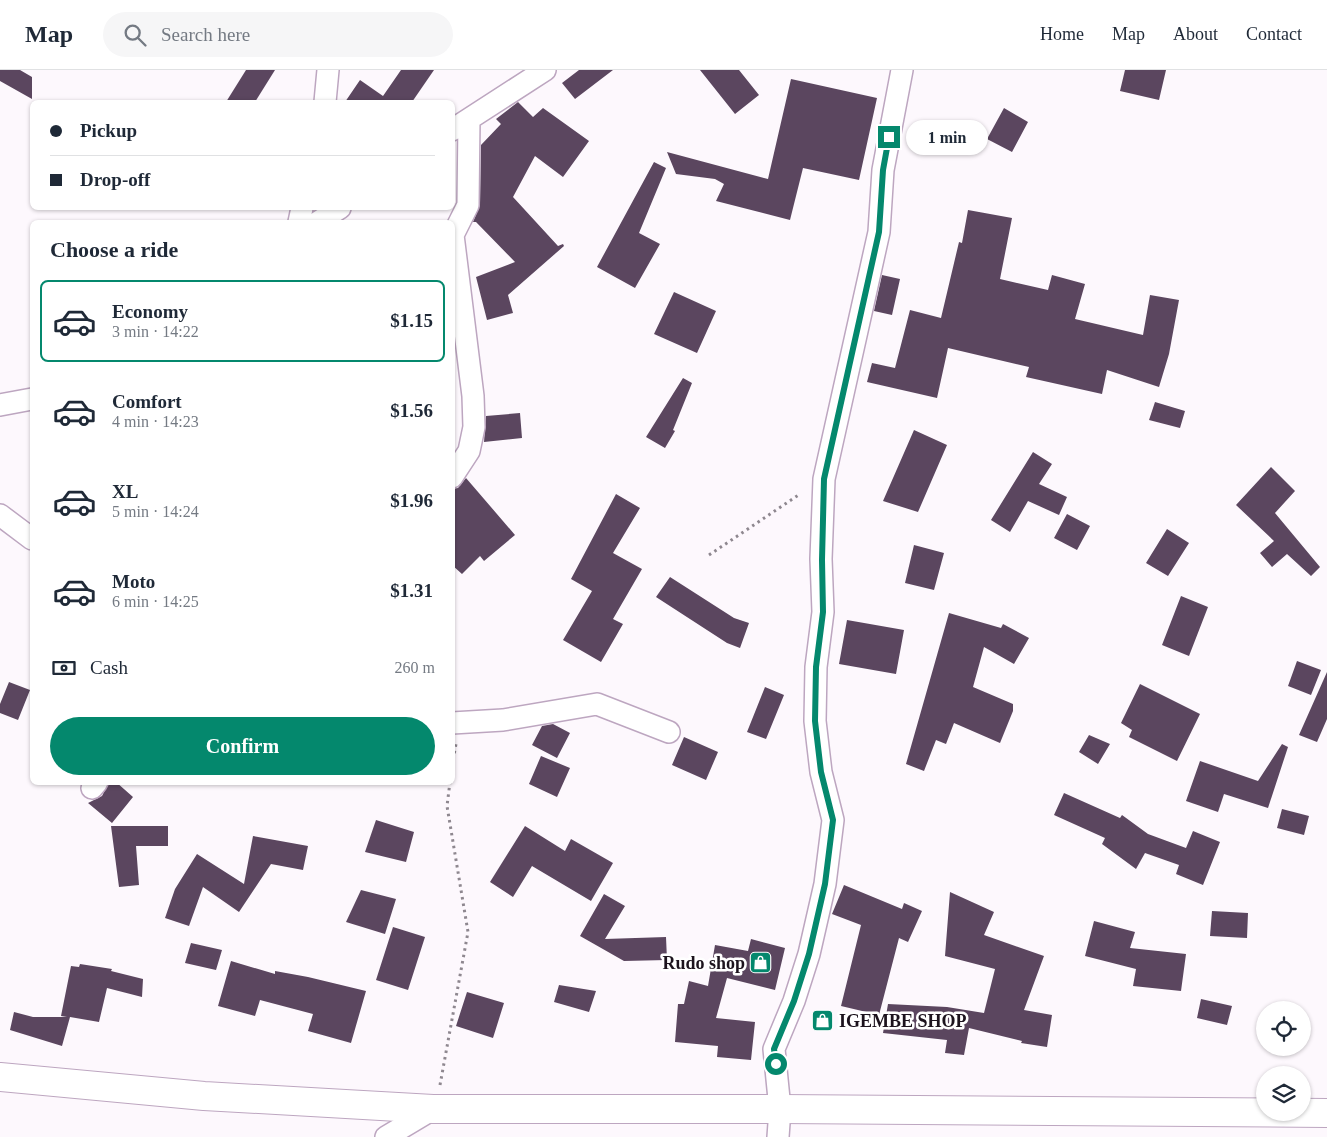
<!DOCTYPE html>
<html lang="en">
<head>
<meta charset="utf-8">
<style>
  :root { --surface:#fff; --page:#f6f6f7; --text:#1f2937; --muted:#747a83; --line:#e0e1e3; --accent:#04886d }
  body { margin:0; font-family:"Times New Roman",serif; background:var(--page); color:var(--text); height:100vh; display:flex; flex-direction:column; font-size:19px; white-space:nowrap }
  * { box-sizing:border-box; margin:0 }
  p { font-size:16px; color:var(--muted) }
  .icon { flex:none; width:28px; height:28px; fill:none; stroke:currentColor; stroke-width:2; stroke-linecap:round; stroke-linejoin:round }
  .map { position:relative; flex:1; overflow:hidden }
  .drawer { position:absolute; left:30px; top:150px; width:425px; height:565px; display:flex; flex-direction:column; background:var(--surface); border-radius:8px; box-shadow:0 1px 4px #0004 }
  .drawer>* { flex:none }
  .top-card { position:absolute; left:30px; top:30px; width:425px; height:110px; border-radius:8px; box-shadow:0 1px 4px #0004; display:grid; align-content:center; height:110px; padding:0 20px; background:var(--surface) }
  .fabs { position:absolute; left:1256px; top:931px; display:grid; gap:10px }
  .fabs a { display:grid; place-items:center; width:55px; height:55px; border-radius:50%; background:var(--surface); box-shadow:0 1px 4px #0004; font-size:25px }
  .end { position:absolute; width:22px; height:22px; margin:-11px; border:6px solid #04886d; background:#fff; box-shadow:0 0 0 2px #fff }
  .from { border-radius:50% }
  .bubble { position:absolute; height:35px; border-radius:18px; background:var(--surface); box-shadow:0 1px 4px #0004; font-size:16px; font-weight:800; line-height:35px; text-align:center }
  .top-card b { display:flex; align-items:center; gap:18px; height:48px; font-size:19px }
  .top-card b+b { border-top:1px solid var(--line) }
  .top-card i { width:12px; height:12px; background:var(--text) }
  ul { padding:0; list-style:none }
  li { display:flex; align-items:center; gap:15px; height:82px; margin:0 10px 8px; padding:0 10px; border:2px solid transparent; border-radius:8px }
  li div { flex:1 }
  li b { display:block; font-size:19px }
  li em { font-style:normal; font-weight:800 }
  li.active { border-color:var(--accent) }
  li>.icon { width:45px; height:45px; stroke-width:1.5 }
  h2 { padding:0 20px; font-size:22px; line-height:60px }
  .pay { display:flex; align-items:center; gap:12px; height:55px; padding:0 20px; font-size:19px }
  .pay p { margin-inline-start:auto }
  .action { display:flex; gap:10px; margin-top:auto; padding:10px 20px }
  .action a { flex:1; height:58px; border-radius:30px; background:var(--accent); color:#fff; font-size:20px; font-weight:800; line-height:58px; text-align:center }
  header { display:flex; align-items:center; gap:30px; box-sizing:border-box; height:70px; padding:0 25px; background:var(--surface); border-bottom:1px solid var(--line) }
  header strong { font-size:24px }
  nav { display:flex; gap:28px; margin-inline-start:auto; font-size:18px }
  .search { width:350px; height:45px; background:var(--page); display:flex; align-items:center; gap:12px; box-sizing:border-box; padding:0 18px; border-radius:28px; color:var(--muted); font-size:19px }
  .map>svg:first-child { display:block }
</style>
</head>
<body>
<header>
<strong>Map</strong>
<div class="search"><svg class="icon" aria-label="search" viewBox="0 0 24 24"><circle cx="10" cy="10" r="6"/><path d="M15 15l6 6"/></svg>Search here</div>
<nav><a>Home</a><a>Map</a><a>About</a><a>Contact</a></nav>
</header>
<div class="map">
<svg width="1327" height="1067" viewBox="0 0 1327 1067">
  <rect width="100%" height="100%" fill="#fdf8fd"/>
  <!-- building -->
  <path fill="#5b465f" d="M0 0H20L32 7V29L0 11Z
    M246 0H275L255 32H226Z
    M401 0H434L412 32H345L360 10 383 26Z
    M579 0H613L575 29 562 13Z
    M700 0H739L759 25 735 44Z
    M1125 0H1166L1159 30 1120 21Z
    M791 9 877 28 859 110 803 98 790 150 716 131 724 114 715 109 676 104 667 82 768 109Z
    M518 32 533 47 543 38 589 71 563 107 535 86 513 127 558 176 563 174 564 176 508 225 513 243 487 250 476 207 515 192 476 152H473L480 135 481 75 501 54 496 49Z
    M1004 38 1028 52 1012 82 987 69Z
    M654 92 666 98 639 163 660 174 635 218 597 197Z
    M968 140 1012 148 1000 209 1048 220 1052 205 1085 214 1075 249 1143 265 1150 225 1179 230 1169 284 1159 317 1107 300 1102 324 1026 307 1029 297 948 278 937 328 867 312 872 293 895 298 910 240 941 248 959 172 962 173Z
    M882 205 900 209 892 245 874 241Z
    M674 222 716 241 697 283 654 264Z
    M683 308 692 313 673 360 675 361 665 378 646 367Z
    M1155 332 1185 341 1180 358 1149 350Z
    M520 343 522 368 484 372 486 346Z
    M914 360 947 375 918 442 883 431Z
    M1033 382 1052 394 1039 414 1067 427 1059 445 1028 431 1010 462 991 450Z
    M1271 397 1295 421 1275 443 1320 497 1311 506 1287 484 1272 497 1260 483 1274 471 1236 435Z
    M466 408 515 465 484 491 480 486 462 504 452 495V419L458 418Z
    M616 424 640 438 613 483 642 499 613 549 623 554 601 592 563 570 592 521 571 509Z
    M1067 444 1090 456 1077 480 1054 468Z
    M1167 459 1189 473 1168 506 1146 493Z
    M914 475 944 483 934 520 905 513Z
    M670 507 734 548 749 553 740 578 727 573 656 527Z
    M1181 526 1208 537 1189 586 1162 575Z
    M949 543 1001 558 1003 554 1029 568 1014 594 984 577 973 617 1013 634V641L1000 673 954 653 946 674 936 670 924 701 906 694Z
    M847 550 904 560 896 604 839 594Z
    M1297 591 1321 600 1311 625 1288 616Z
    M1327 602V649L1317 672 1299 665Z
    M9 612 30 620 18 650 0 643V634Z
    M1140 614 1200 644 1177 691 1129 667 1132 660 1121 653Z
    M765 617 784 625 766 669 747 662Z
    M553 654 570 663 557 688 532 675 542 656Z
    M1089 665 1110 674 1098 694 1079 682Z
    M684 667 718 682 706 710 672 695Z
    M1282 674 1288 677 1268 738 1224 724 1218 742 1186 731 1200 691 1258 711Z
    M541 686 570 698 557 727 529 714Z
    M109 712H116L133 727 112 753 88 733 102 726Z
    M1064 723 1120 748 1122 745 1148 764 1186 778 1193 761 1220 772 1203 815 1176 804 1179 795 1145 783 1136 799 1102 774 1105 768 1054 745Z
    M1282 739 1309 746 1304 765 1277 758Z
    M376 750 414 762 406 792 365 782Z
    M111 756H168V776H136L139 815 119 817Z
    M525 756 565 781 571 769 613 793 591 831 532 796 513 827 490 812Z
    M253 766 308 776 303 800 271 794 239 842 203 817 189 856 165 848 175 819 197 784 244 814Z
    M844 815 902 839 904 833 922 841 908 872 899 868 879 945 841 936 861 855 832 844Z
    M361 820 396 829 385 864 346 852Z
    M950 822 994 842 984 865 1044 886 1024 940 1052 945 1047 977 1021 973 1022 971 969 958 964 985 945 983 947 970 883 963 888 934 947 937 984 943 995 899 945 886Z
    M604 824 625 836 605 869 666 867 667 890 624 891 580 866Z
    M1212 841 1248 843 1247 868 1210 866Z
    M1094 851 1135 862 1130 878 1186 884 1181 921 1133 916 1136 899 1085 886Z
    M393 857 425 867 408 920 376 910Z
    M751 869 785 878 775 920 727 908 716 948 755 952 751 990 717 987 718 976 675 972 678 934H684L689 911 708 916 715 875 748 881Z
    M191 873 222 880 216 900 185 893Z
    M231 891 275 904V901L308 907 366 921 351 973 308 961 313 944 260 930 255 946 218 936Z
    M80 894 112 899 111 901 143 909 142 927 107 918 99 952 70 947 62 976 10 960 14 942 33 947H67L61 946 71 896 79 897Z
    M559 915 596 921 589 942 554 932Z
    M467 922 504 933 493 968 456 956Z
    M1201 929 1232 936 1227 955 1197 948Z"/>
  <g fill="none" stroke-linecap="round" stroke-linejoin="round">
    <defs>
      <path id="street" d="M325 32 328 0
        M452 60 545 0
        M299 152 302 138
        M318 152 340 138
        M0 335 32 329
        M452 407 469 381 474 357 473 326 453 165 468 135 469 49
        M0 445 32 469
        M452 653 503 650 597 634 669 662
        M92 718 97 712
        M386 1067 433 1039
        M778 1067 780 1039 774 979 794 931 809 884 825 814 833 750 821 702 815 651 816 597 823 542 821 489 824 409 879 162 883 100 902 0"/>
      <path id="secondary" d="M0 1007 204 1026 433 1039H780L1327 1043"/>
    </defs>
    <!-- street casing -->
    <use href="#street" stroke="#bda6c0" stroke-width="24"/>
    <!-- secondary casing -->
    <use href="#secondary" stroke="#bda6c0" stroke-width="30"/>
    <!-- path -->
    <path stroke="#8e878f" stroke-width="3" stroke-dasharray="2.5 4" stroke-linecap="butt" d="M709 485 800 424
      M452 696 456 674
      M440 1015 468 862 447 736 450 712"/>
    <!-- street -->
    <use href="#street" stroke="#fff" stroke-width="21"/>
    <!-- secondary -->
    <use href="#secondary" stroke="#fff" stroke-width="28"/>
  </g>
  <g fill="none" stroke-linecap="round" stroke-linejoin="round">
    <!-- route -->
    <path stroke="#04886d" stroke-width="6" d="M776 994 774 979 794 931 809 884 825 814 833 750 821 702 815 651 816 597 823 542 822 490 824 409 879 162 883 100 889 67"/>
  </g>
  <!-- icons -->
  <defs>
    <symbol id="shop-square" viewBox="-11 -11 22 22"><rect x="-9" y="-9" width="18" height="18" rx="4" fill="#04886d" stroke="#fff"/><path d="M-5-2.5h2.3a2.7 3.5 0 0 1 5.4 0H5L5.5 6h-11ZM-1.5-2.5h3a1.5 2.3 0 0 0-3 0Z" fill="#fff"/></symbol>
  </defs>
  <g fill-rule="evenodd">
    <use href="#shop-square" x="748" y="880" width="25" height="25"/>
    <use href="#shop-square" x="810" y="938" width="25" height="25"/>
  </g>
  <g text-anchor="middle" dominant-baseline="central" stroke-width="5" stroke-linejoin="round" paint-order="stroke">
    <!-- poi labels -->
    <g font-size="18" font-weight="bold" fill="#1c131d" stroke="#fff" text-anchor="end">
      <text x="745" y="893">Rudo shop</text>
      <text x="839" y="951" text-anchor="start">IGEMBE SHOP</text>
    </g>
  </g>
</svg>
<div class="fabs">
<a><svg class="icon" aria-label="locate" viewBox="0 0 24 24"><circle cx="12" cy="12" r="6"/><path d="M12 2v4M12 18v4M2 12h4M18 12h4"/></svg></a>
<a><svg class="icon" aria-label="layers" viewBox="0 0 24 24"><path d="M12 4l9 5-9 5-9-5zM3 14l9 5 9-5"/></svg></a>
</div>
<i class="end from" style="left:776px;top:994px"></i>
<i class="end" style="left:889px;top:67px"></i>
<div class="bubble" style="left:906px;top:50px;width:82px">1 min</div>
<div class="top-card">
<b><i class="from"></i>Pickup</b>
<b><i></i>Drop-off</b>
</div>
<section class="drawer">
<h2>Choose a ride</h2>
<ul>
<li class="active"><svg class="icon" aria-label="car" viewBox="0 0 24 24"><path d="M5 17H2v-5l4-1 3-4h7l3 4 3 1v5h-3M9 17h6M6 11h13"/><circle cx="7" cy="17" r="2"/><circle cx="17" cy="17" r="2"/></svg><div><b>Economy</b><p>3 min · 14:22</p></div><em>$1.15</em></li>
<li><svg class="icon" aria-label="car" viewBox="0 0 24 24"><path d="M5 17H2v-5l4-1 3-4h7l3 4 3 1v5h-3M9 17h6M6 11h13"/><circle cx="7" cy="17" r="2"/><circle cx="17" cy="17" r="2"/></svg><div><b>Comfort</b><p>4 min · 14:23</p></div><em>$1.56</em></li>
<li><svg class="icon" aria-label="car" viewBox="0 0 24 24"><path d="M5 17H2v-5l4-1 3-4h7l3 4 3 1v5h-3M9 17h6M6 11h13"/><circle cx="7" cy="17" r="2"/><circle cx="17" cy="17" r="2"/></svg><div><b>XL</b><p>5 min · 14:24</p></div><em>$1.96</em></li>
<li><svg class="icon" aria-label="car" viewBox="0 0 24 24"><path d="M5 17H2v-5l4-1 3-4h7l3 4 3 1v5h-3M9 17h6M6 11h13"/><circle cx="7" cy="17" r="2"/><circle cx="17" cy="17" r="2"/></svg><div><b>Moto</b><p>6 min · 14:25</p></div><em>$1.31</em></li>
</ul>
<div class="pay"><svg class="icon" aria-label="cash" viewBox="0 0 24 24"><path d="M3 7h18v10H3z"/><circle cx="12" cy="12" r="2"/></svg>Cash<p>260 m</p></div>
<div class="action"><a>Confirm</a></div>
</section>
</div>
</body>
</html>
